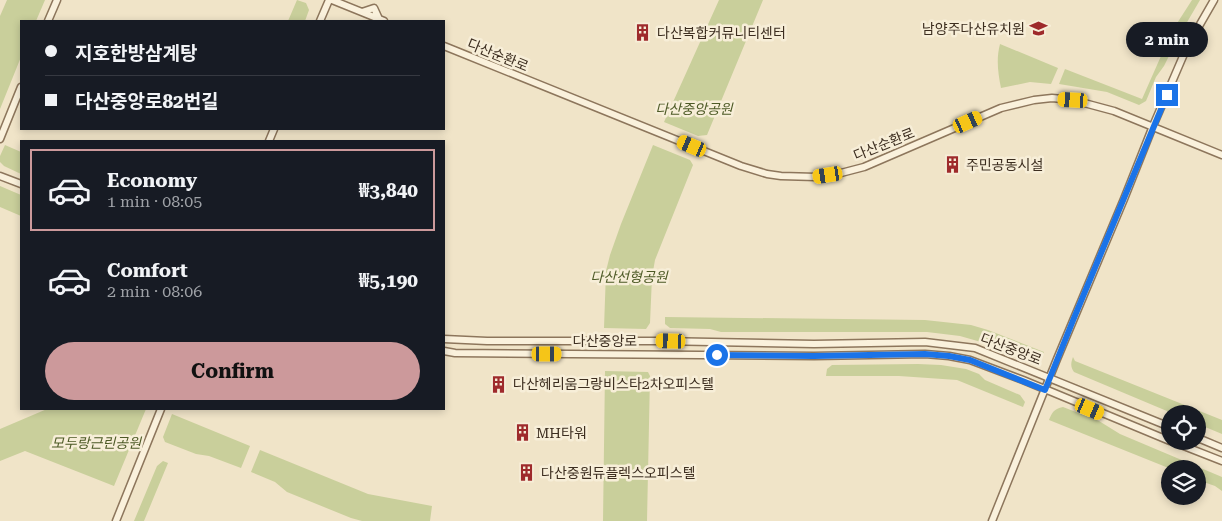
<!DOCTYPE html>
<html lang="en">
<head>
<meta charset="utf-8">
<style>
  :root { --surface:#171b24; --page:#20242c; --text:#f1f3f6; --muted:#9ea1a6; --line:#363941; --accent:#cc999b }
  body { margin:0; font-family:"Roboto Serif","Noto Sans KR",serif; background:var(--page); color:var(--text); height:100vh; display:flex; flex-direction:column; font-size:19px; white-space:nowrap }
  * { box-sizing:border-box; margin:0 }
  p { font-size:16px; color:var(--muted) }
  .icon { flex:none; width:28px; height:28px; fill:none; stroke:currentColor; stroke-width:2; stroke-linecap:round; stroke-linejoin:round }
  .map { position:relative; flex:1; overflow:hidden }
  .details { position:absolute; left:20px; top:140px; width:425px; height:270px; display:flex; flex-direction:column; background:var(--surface); border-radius:0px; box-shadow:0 2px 8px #0003 }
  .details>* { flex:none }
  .banner { position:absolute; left:20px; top:20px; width:425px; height:110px; border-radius:0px; box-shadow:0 2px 8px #0003; display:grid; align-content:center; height:110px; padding:0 25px; background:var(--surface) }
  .controls { position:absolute; left:1161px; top:405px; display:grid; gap:10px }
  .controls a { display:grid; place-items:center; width:45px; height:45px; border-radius:50%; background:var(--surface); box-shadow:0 2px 8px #0003; font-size:25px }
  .end { position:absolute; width:22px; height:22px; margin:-11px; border:6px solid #1a73e8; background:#fff; box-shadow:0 0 0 2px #fff }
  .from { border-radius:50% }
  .bubble { position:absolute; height:35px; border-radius:18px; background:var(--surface); box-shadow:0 2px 8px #0003; font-size:16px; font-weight:700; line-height:35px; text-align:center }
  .car { position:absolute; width:15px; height:30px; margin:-15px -8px; border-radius:6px; box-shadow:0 0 4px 1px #0007; background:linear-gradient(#f5c518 24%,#345 0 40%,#f5c518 0 76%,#345 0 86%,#f5c518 0) }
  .banner b { display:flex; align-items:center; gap:18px; height:48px; font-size:19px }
  .banner b+b { border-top:1px solid var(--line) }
  .banner i { width:12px; height:12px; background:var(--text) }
  ul { padding:9px 0 0; list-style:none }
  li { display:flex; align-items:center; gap:15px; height:82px; margin:0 10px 8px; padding:0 15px; border:2px solid transparent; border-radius:0px }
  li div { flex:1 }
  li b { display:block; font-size:19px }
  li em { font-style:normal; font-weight:700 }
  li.current { border-color:var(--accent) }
  li>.icon { width:45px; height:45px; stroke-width:1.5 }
  .action { display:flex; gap:10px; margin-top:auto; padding:10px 25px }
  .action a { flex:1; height:58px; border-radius:30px; background:var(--accent); color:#111; font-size:20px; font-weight:700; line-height:58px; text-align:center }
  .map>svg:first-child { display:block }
</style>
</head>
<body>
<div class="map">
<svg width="1222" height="521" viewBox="0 0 1222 521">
  <rect width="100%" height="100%" fill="#f0e4c8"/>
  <!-- green -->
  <path fill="#c9cf9b" d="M7 0H45L36 21H21V57L0 109V16Z
    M297 0 306 3 309 10 305 21H288Z
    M719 0H763L707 135 698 136 664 122Z
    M1192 0H1200L1179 36 1164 66 1156 77 1146 101 1139 105 1107 92 1059 84 1065 69 1142 99 1165 47 1174 28Z
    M1000 44 1058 68 1051 84 1030 82 1001 88C998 73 996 59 1000 44Z
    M5 145 21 152V174L4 166 0 162V156Z
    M653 145 690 160 693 165 655 260 652 277 650 323 646 329 604 328 606 271 610 255 621 224Z
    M0 186 21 195V216L0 207Z
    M665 317 925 320 971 325 988 330 1044 352 1041 358 1031 361 981 342 960 336 927 332H721L710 329 670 328 665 324Z
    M1073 357 1075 361 1222 420V434L1198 424V414H1174L1074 372C1070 366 1071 363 1073 357Z
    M918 364 941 365 966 369 979 374 985 380 1020 395 1025 402 1023 407 957 380 899 376H826L827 369 832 365Z
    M605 371 648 372 650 376 647 521H603Z
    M1063 407 1099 421 1120 434 1222 477V491L1215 486 1198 480V469H1171L1049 420C1052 412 1054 409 1063 407Z
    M47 409H146L114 486 25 451 0 461V429Z
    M172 414 250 446 241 468 209 456 196 454 165 442 163 437Z
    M260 450 368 494 432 506 430 521H362L351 518 287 492 275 482 251 472Z
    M163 461 168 463 144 521H134L157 466Z"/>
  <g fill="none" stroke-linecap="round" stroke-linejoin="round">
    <defs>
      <path id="tertiary" d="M332 0 384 21
        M362 12 374 8 379 19
        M48 21 57 0
        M320 21 329 0
        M444 46 741 166 767 174 781 176 816 177 841 173 864 167 1001 108 1034 100 1052 98 1073 100 1114 111 1222 155
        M0 139 21 87
        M269 141 274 129
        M0 176 21 184
        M444 339 487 341H659L814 344 925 342 975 348 1170 427
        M444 351 455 353 814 356 925 354 949 356 970 360 1023 380 1170 441
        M1198 438 1222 448
        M1171 441 1222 461
        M116 521 161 409
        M992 521 1057 359 1124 199 1153 126 1187 47 1214 0"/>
    </defs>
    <!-- tertiary casing -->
    <use href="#tertiary" stroke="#8d765c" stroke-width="9"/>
    <!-- tertiary -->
    <use href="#tertiary" stroke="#faf1dc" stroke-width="6"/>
  </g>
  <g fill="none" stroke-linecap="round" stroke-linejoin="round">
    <!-- route -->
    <path stroke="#1a73e8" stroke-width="6" d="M717 355 814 356 925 354 949 356 970 360 1045 390 1074 318 1167 95"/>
  </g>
  <!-- icons -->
  <defs>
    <symbol id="school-bare" viewBox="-9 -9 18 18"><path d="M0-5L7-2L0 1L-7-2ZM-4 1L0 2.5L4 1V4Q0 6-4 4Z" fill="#9e2a2b" stroke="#f7eed8" stroke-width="2.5" paint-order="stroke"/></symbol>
    <symbol id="building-bare" viewBox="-9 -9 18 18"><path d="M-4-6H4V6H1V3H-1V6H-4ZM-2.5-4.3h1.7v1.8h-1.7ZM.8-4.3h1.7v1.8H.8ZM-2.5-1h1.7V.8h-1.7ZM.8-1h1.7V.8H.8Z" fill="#9e2a2b" stroke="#f7eed8" stroke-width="2.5" paint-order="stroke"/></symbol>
  </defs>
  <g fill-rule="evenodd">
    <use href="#school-bare" x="1026" y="16" width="25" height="25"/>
    <use href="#building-bare" x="630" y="20" width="25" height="25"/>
    <use href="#building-bare" x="940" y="152" width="25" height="25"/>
    <use href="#building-bare" x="486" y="372" width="25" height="25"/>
    <use href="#building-bare" x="510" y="420" width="25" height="25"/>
    <use href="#building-bare" x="514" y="460" width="25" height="25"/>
  </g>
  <g text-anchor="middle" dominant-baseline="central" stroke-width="5" stroke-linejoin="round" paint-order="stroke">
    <!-- poi labels -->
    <g font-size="14" fill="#3d2e20" stroke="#f7eed8" text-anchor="start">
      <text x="1025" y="29" text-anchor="end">남양주다산유치원</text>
      <text x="657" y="33">다산복합커뮤니티센터</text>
      <text x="966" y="165">주민공동시설</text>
      <text x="513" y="384">다산헤리움그랑비스타2차오피스텔</text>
      <text x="536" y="433">MH타워</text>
      <text x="541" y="473">다산중원듀플렉스오피스텔</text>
    </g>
    <!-- street labels -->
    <g font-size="14" fill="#3d2e20" stroke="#f7eed8">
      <text transform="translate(498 55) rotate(22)">다산순환로</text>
      <text transform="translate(884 144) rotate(-22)">다산순환로</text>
      <text x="605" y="341">다산중앙로</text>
      <text transform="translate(1011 349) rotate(21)">다산중앙로</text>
    </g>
    <!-- park labels -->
    <g font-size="14" font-style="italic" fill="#4d5a26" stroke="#f7eed8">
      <text x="694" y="109">다산중앙공원</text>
      <text x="629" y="277">다산선형공원</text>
      <text x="96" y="443">모두랑근린공원</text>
    </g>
  </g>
</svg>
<div class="controls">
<a><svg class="icon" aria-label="locate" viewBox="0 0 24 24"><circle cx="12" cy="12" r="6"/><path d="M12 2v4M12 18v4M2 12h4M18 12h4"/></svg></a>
<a><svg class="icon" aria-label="layers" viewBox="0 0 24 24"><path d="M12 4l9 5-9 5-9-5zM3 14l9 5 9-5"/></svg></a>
</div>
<i class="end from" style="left:717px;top:355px"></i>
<i class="end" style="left:1167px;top:95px"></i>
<div class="bubble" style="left:1126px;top:22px;width:82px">2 min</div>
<i class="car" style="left:1073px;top:100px;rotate:273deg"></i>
<i class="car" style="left:968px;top:122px;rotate:66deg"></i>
<i class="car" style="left:692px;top:146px;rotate:293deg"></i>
<i class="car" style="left:828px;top:175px;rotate:261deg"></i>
<i class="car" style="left:671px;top:341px;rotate:272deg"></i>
<i class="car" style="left:547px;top:354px;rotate:90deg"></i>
<i class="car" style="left:1090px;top:409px;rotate:113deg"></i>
<div class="banner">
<b><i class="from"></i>지호한방삼계탕</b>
<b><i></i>다산중앙로82번길</b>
</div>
<section class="details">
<ul>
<li class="current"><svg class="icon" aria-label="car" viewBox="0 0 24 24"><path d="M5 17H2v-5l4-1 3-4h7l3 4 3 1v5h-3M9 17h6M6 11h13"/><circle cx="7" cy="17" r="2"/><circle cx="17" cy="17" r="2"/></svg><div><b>Economy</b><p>1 min · 08:05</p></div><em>₩3,840</em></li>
<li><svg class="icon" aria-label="car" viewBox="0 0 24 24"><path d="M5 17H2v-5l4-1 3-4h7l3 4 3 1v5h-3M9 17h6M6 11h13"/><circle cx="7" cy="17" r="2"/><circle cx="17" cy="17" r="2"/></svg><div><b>Comfort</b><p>2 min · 08:06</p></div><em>₩5,190</em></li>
</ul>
<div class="action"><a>Confirm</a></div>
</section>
</div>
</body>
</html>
